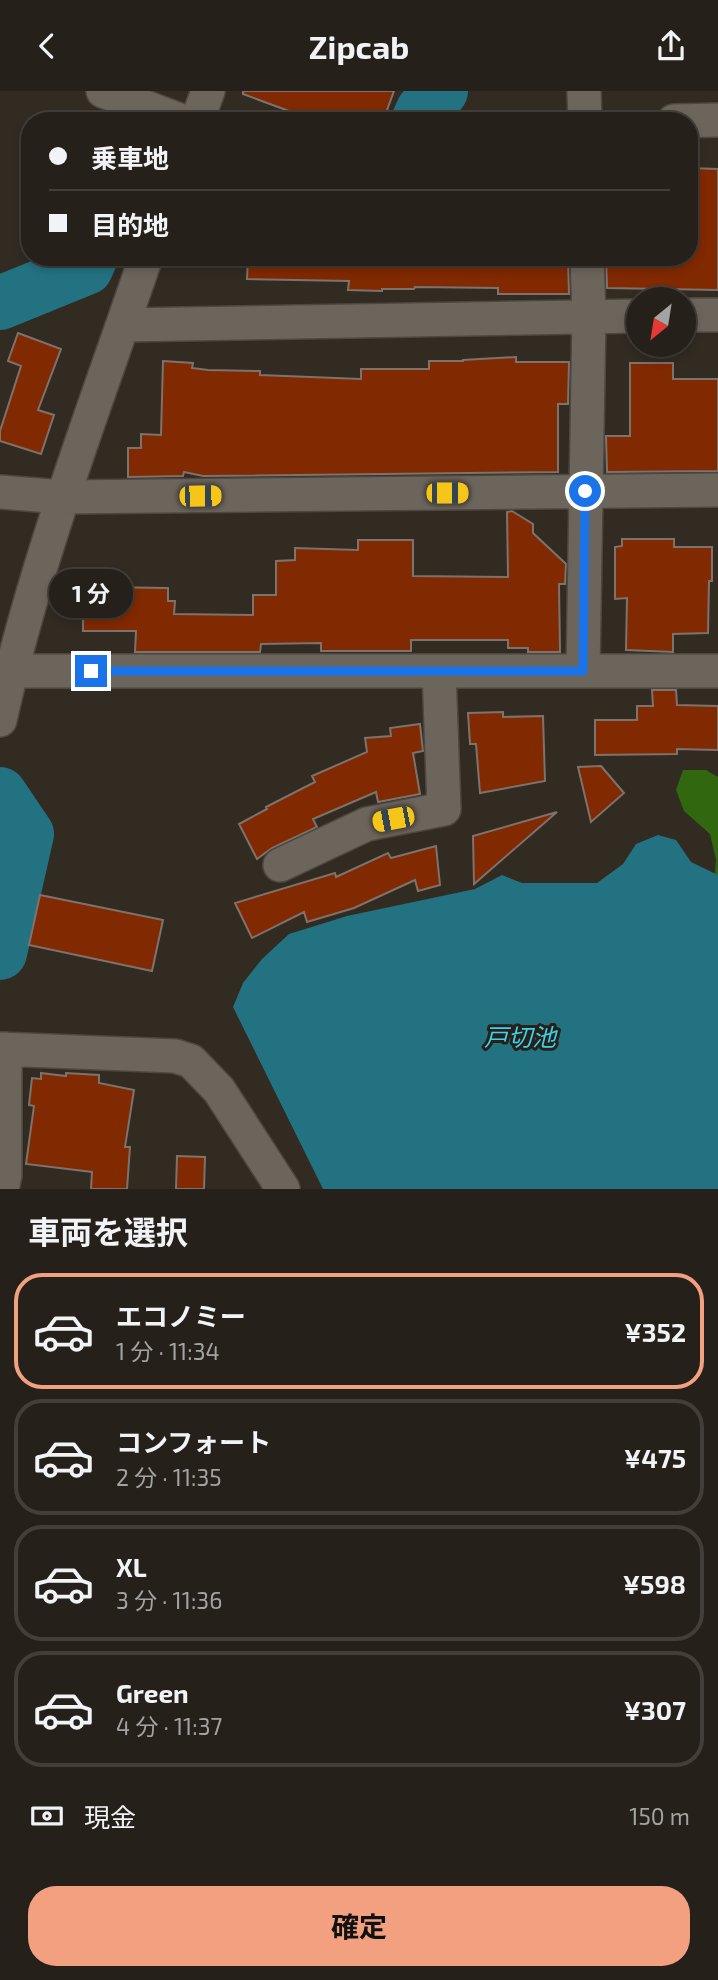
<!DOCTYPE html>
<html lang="ja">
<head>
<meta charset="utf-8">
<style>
  :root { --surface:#25201a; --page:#2d2823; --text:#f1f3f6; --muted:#a3a3a2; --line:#423e39; --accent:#f2a080 }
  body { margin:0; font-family:"Exo 2","Noto Sans JP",sans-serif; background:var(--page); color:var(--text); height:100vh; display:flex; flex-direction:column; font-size:26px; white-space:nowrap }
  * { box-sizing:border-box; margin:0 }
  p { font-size:23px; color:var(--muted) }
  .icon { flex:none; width:38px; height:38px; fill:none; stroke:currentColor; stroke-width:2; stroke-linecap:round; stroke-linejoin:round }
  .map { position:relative; height:1098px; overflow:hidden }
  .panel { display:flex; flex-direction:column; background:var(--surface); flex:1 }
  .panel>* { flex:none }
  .banner { position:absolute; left:21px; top:21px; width:677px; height:154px; border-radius:28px; box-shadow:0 4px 10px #0003,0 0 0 2px var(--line); display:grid; align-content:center; height:154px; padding:0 28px; background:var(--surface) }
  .needle { width:46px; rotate:210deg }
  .buttons { position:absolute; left:626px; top:196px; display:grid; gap:14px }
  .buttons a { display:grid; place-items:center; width:70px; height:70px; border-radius:50%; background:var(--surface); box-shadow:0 4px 10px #0003,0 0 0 2px var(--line); font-size:35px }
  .end { position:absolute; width:32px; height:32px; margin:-16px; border:9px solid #1a73e8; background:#fff; box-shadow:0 0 0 4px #fff }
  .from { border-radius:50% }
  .bubble { position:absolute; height:49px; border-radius:24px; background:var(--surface); box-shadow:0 4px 10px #0003,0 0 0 2px var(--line); font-size:23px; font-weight:700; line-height:49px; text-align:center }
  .car { position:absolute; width:21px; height:42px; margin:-21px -10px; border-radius:9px; box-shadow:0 0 5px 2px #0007; background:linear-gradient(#f5c518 24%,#345 0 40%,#f5c518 0 76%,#345 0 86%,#f5c518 0) }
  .banner b { display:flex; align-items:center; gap:24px; height:66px; font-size:26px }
  .banner b+b { border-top:2px solid var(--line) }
  .banner i { width:18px; height:18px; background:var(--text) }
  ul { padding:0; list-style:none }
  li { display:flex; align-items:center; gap:21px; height:116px; margin:0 14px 10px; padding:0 14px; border:4px solid var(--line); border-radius:28px }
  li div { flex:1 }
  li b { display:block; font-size:26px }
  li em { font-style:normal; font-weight:700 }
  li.on { border-color:var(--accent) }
  li>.icon { width:63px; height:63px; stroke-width:1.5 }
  h2 { padding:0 28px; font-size:32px; line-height:84px }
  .pay { display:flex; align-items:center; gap:18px; height:77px; padding:0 28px; font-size:26px }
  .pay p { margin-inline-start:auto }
  .primary-button { display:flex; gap:14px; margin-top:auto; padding:14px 28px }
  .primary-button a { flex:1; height:80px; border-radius:28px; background:var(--accent); color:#111; font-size:28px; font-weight:700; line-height:80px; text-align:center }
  header { display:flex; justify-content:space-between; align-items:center; height:91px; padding:0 28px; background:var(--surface); font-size:32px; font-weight:700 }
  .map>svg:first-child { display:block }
</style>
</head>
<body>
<header><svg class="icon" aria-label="back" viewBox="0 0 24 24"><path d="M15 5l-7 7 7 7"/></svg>Zipcab<svg class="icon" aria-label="share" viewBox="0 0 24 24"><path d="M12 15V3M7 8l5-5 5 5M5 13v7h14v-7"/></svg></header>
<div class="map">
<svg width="718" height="1098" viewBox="0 0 718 1098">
  <rect width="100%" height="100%" fill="#312b22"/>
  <!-- forest -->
  <path fill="#30670f" d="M683 679H706L718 686V796L714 792 716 769 710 743 684 720 676 699Z"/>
  <!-- water -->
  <path fill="#237282" d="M658 744 676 749 691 771 718 784V1098H323L233 916 243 892 262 868 289 843 347 825 475 798 502 784 522 792H597L623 773 636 753Z"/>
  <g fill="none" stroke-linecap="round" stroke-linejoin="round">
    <!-- river -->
    <path stroke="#237282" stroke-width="54" d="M418 30 423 19 441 0
      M0 212 86 177 91 166
      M0 703 27 743 0 862"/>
  </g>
  <!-- building -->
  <path fill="#812900" stroke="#7e726d" stroke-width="2" d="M243 0H394L383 30H316L243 3Z
    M690 77 718 78V199L607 197 606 166H690Z
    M248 166 406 169V166H568L569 203H498V197L415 196 414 198H382V200L348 199 349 190 247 188Z
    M18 242 61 258 38 319 54 324 41 363 0 350V340L21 275 8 270Z
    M516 266V271H569L568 313H558V381L203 385 184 381 183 385 128 386V357H141V343L161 344 163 270 193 272 192 277 208 279 260 280V284L361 288V278H429V270H463V269Z
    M630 272H673V288H718V380L607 381 606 345H630Z
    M512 420 533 433V442L566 473 565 493H559L560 561H528V557H508V549H411V560H321V552L261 553 260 561H135L136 540H83V514H98V496L168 497V510H175L174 523 253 524V504H276V470L295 469V457L358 459V449H413V485L508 486 507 421Z
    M622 448H674V456H712V490H709L708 542 673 543V561L626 559 627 507 615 508V456L622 455Z
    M652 599H676L677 614 718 615V659L677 658V663L595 664V629H637V615H653Z
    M503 621V626L543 625 545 690 480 702 476 653H470L468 622Z
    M420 633 423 660 413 662 420 703 378 711 376 701 313 728 317 736 272 757 257 768 239 733 267 718 266 716 315 691 312 685 367 661 365 647 391 645 390 637Z
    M601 675 624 702 591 731 578 676Z
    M557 721 474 793 473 745Z
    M436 755 440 794 418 800 415 789 354 817 307 831 304 821 252 847 235 812 335 782 336 786 388 762 391 767Z
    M40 804 163 829 152 880 29 854Z
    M41 982 66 985V982L99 984V992L134 999 125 1056H130L127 1098H91L92 1081 26 1073 34 1015 29 1014 32 987 41 988Z
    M177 1065 205 1066 204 1098H176Z"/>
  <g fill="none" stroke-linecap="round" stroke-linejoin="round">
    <defs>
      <path id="minor" d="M103 0 182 30
        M584 0 585 30
        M197 30 208 0
        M674 30 718 29
        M684 224H718
        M123 234 639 225
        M0 401 62 406 718 399
        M11 580H718
        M583 580 589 225 587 166
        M0 629C35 470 94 319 146 166
        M280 774 367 733 444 718 439 580
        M0 958 175 965 191 970 219 999 283 1098
        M2 1098 5 1084V958"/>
    </defs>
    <!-- minor casing -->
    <use href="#minor" stroke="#4c4740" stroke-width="36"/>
    <!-- minor -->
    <use href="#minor" stroke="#6c655c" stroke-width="33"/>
  </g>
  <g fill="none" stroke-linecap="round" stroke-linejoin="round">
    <!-- route -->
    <path stroke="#1a73e8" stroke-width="9" d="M91 580H583L585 400"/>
  </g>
  <g text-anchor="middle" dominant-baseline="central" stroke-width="6" stroke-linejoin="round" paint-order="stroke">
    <!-- water labels -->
    <g font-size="24" font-style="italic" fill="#3cd2f0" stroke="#272119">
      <text x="520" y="945">戸切池</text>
    </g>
  </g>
</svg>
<div class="buttons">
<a><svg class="needle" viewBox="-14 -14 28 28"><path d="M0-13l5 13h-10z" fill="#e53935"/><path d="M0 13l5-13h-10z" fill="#a3a3a2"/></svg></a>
</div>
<i class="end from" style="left:585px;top:400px"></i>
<i class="end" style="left:91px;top:580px"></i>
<div class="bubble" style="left:49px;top:478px;width:84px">1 分</div>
<i class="car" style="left:447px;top:402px;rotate:90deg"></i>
<i class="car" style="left:200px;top:405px;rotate:89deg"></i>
<i class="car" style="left:393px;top:728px;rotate:259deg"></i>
<div class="banner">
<b><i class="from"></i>乗車地</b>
<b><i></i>目的地</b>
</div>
</div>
<section class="panel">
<h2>車両を選択</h2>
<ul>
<li class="on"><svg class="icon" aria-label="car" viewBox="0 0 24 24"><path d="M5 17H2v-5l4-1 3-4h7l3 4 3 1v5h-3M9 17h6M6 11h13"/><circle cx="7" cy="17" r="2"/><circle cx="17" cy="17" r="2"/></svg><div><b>エコノミー</b><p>1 分 · 11:34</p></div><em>¥352</em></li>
<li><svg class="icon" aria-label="car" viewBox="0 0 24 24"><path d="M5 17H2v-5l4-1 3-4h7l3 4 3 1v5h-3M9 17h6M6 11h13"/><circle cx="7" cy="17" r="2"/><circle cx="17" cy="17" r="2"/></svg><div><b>コンフォート</b><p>2 分 · 11:35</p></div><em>¥475</em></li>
<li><svg class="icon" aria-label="car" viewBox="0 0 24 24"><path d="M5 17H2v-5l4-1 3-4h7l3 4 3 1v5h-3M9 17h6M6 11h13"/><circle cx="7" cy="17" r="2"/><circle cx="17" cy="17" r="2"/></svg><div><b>XL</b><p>3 分 · 11:36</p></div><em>¥598</em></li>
<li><svg class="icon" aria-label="car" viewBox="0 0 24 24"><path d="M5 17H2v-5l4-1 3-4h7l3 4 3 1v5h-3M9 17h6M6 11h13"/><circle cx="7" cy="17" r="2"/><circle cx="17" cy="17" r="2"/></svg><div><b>Green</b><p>4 分 · 11:37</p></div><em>¥307</em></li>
</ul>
<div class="pay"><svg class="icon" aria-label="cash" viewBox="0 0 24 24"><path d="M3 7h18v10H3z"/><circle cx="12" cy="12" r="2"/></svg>現金<p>150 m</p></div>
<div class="primary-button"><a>確定</a></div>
</section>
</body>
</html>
